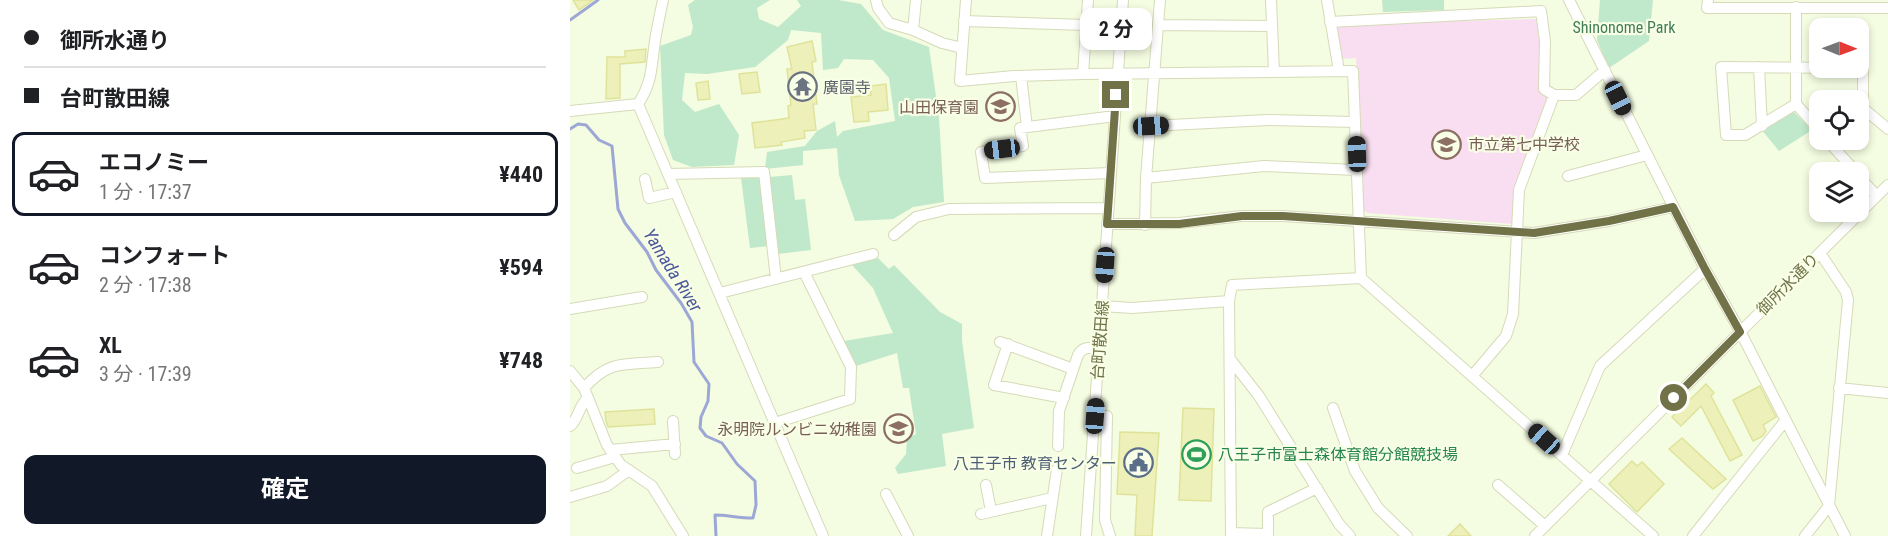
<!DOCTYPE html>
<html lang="ja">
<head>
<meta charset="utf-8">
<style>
  :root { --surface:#fff; --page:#f6f6f6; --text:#202124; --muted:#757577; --line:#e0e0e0; --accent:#111827 }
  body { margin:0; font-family:"Roboto Condensed","Noto Sans JP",sans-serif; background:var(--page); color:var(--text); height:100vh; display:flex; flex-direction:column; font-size:22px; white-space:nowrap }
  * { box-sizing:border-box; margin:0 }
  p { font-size:20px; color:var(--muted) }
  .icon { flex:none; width:33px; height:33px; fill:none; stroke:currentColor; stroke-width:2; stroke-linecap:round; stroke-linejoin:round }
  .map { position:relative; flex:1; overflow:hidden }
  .drawer { display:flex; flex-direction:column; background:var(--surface); width:570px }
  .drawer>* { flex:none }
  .hud { display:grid; align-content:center; height:132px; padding:0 24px; background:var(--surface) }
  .needle { width:39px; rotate:91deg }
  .fabs { position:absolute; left:1239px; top:18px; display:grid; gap:12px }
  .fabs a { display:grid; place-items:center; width:60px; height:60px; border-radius:12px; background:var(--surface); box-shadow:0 3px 9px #0003; font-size:30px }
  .end { position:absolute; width:27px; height:27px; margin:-14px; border:8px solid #717248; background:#fff; box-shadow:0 0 0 3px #fff }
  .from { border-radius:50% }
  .bubble { position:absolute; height:42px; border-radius:12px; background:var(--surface); box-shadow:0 3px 9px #0003; font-size:20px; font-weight:700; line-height:42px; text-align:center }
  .car { position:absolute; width:18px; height:36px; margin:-18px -9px; border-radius:8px; box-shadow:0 0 4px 2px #0007; background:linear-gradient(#222 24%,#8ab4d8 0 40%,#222 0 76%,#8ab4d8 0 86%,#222 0) }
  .hud b { display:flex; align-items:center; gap:21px; height:57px; font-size:22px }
  .hud b+b { border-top:2px solid var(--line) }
  .hud i { width:15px; height:15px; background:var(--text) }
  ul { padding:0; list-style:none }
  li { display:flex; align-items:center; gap:18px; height:84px; margin:0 12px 9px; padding:0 12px; border:3px solid transparent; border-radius:12px }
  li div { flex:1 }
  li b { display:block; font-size:22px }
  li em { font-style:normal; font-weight:700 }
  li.active { border-color:var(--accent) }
  li>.icon { width:54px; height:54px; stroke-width:1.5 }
  .action { display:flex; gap:12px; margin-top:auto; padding:12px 24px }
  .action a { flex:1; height:69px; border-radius:12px; background:var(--accent); color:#fff; font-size:24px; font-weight:700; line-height:69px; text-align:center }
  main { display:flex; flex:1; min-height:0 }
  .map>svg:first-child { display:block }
</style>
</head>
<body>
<main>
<section class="drawer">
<div class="hud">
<b><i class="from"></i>御所水通り</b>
<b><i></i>台町散田線</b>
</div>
<ul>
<li class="active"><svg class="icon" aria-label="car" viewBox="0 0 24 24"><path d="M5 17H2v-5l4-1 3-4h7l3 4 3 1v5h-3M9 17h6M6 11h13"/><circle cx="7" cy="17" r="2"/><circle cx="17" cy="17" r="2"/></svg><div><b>エコノミー</b><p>1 分 · 17:37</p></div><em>¥440</em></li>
<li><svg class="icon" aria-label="car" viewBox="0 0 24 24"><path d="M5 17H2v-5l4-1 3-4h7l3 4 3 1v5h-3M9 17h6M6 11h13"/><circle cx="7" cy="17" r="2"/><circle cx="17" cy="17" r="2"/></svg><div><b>コンフォート</b><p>2 分 · 17:38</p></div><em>¥594</em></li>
<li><svg class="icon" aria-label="car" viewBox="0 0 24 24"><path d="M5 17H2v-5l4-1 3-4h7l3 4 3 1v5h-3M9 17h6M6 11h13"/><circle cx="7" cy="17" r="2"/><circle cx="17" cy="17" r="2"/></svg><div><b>XL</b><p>3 分 · 17:39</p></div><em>¥748</em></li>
</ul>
<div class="action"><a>確定</a></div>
</section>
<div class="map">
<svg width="1318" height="536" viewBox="0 0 1318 536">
  <rect width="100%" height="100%" fill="#f4fce1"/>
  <!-- education -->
  <path fill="#f8def0" d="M968 19 972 89 982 99 942 224 798 213 793 210 786 58 770 59 766 27 769 24Z"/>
  <!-- green -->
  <path fill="#c0e8ca" d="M125 0H200L187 8 189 19 208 27 231 6 227 0H268L291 4 313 30 359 47 369 118 374 202 343 207 323 219 285 221 269 175 267 148 233 151V165L195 169 197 152 235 146 247 131 265 121 267 137 273 131 325 121 319 78 303 60 274 59 268 68 253 70 251 33 221 30 218 40 185 67 137 74 115 73 112 100 125 112 149 104 169 135 164 165 122 167 103 160 94 135 90 46 121 35 123 27 118 5Z
    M812 0H874V10L813 12Z
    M1030 0H1083L1079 41 1039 68 1027 40Z
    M1223 111 1242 130 1209 151 1191 129Z
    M191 175 199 246 180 248 171 178Z
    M222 175 225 200 235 199 241 250 208 254 199 177Z
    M308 258 319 269 324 265 370 312 392 324V341L404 428 372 434 376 466 328 474 325 468 336 454 337 438 346 434 339 388H333L327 353 286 366 274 341 323 333 303 288 282 265Z"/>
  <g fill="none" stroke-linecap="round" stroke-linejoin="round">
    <!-- stream -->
    <path stroke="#9ca7d6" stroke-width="3" d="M0 20 28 0
      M0 129 8 124 16 125 29 140 42 146 48 209 55 223 77 252 86 270 111 303 122 322 124 362 139 384 138 401 131 417 130 428 136 436 152 443 167 464 185 481 186 505 183 518C169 518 157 515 145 515L146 536"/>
  </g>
  <!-- building -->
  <path fill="#edf0b9" stroke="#dfe39a" stroke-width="1.5" d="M3 0H23L9 10Z
    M242 41 246 61 242 62 247 104H243L246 130 234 131 235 138 211 142 212 145 185 148 182 123 219 118 218 106 221 105 217 69H222L217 47Z
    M76 49 75 62 50 64V98L36 99 37 57H55V51Z
    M187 72 190 92 172 94 169 74Z
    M138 81 140 99 128 100 126 83Z
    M316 84 318 110 298 112 299 121 284 122 281 97 301 95 300 86Z
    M1136 384 1144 393 1141 396 1172 455 1160 461 1131 406 1111 426 1102 417Z
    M1190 386 1206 417 1193 425 1196 431 1193 436 1183 441 1163 400Z
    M613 408 644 409 641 501 609 500Z
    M84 409 85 424 38 427 36 421 35 412Z
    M550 432 589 433 582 536H565L567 495 547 494Z
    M1112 438 1156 479 1143 489 1099 449Z
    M1062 461 1067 466 1072 462 1094 484 1067 512 1039 484Z
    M890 524 901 536H878Z"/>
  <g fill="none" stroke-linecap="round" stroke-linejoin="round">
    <defs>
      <path id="minor" d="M306 0 308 8 319 23 343 30 372 43 392 48
        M396 0 390 81 444 76 513 74 783 71 791 278
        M701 0 704 72
        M757 0 769 71
        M999 0 1135 269 1170 331 1275 536
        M1138 0 1137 8H1318
        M1226 7V104L1250 131
        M394 21 516 25
        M760 22 971 11 975 41 974 89 984 95H1006L1035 70
        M588 25 702 26
        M343 30 346 0
        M1189 67 1192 126
        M513 74 518 0
        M451 76 457 127
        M68 104 253 536
        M68 104C83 81 81 67 85 41 87 28 90 14 93 0
        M1226 104 1175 135H1156L1151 67 1293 68V108L1318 129
        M0 111 68 104
        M581 126 698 120 785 122
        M1257 140 1286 172
        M540 173 415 178 411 152 453 146 450 128 545 116
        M98 174 194 172 206 279
        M998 176 1077 155
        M1288 176 1307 196
        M576 178 694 166 787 170
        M75 179 79 198 106 192
        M537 224 609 223 672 216H713L964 233 1039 221 1103 207
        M575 225 576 178 590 0
        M324 235 346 217 379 209 538 208
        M150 293 303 254
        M532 306 562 308 659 301
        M0 309 72 297
        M430 342 503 369
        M438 344 424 385 494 398
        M660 359 689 396 769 524 780 536
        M0 371 14 388 37 445 51 465 82 486 113 536
        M903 375 936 336 943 314 949 190 984 95
        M14 388C39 360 53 365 88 362
        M1269 388 1318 393
        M763 408 785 471 808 508 837 536
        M525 416H537L535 520 540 536
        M103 421 105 454
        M205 423 280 399 281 367 234 272
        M0 426C9 419 8 406 18 398
        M488 446 489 411 508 355C513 346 520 348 529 348
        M40 450 105 444
        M992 455 1030 366 1135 269
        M7 468 45 457
        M416 485 421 511
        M928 485 975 526
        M316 494 338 536
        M0 497 37 486 59 470
        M411 514 482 498
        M661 533 698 534V512L747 488
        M477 536 487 469
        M516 536 553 0
        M661 536 659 301 662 285 791 278 1083 536
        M965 536 1318 185
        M1123 536 1215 421
        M1235 536 1259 506 1278 300 1276 292 1250 253"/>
    </defs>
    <!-- minor casing -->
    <use href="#minor" stroke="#d6dab8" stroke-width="12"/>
    <!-- minor -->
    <use href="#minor" stroke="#fff" stroke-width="10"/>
  </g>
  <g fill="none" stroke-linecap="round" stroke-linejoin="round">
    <!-- route -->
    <path stroke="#717248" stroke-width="8" d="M546 95 537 224H609L672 216H713L964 233 1039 221 1103 207 1135 269 1170 332 1104 398"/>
  </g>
  <!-- icons -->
  <defs>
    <symbol id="temple-ring" viewBox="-11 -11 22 22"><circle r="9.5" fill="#f8ffe6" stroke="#6b7280" stroke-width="1.5"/><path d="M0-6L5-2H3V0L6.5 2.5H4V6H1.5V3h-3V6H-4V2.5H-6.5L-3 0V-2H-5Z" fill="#6b7280"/></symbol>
    <symbol id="school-ring" viewBox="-11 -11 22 22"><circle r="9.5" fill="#f8ffe6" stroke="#8d6e63" stroke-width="1.5"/><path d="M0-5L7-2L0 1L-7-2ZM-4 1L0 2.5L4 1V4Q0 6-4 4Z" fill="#8d6e63"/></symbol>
    <symbol id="stadium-ring" viewBox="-11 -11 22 22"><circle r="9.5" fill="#f8ffe6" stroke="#2e9e5b" stroke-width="1.5"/><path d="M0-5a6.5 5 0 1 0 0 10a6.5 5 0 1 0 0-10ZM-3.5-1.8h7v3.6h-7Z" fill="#2e9e5b"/></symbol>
    <symbol id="civic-ring" viewBox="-11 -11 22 22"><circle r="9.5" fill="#f8ffe6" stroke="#5c6f8a" stroke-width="1.5"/><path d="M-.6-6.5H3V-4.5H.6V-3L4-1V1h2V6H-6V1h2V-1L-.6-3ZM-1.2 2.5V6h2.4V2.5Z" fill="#5c6f8a"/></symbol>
  </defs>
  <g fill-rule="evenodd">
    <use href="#temple-ring" x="216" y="70" width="33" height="33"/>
    <use href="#school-ring" x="414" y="90" width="33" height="33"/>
    <use href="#school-ring" x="860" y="128" width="33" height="33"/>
    <use href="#school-ring" x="312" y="412" width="33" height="33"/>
    <use href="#stadium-ring" x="610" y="438" width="33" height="33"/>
    <use href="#civic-ring" x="552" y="446" width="33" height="33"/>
  </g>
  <g text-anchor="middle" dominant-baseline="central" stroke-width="4.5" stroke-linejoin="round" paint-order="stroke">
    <!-- park labels -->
    <g font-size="16" fill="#437d59" stroke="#f8ffe6">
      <text x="1054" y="27">Shinonome Park</text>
    </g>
    <!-- worship labels -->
    <g font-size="16" fill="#5b616d" stroke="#f8ffe6" text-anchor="start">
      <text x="253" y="87">廣園寺</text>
    </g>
    <!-- education labels -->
    <g font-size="16" fill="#785e54" stroke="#f8ffe6" text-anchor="end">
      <text x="409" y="107">山田保育園</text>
      <text x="898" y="144" text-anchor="start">市立第七中学校</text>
      <text x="307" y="429">永明院ルンビニ幼稚園</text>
    </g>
    <!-- street labels -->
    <g font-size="16" fill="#717248" stroke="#f8ffe6">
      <text transform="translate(1218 284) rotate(-45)">御所水通り</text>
      <text transform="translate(530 340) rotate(-86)">台町散田線</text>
    </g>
    <!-- leisure labels -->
    <g font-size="16" fill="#27864d" stroke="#f8ffe6" text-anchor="start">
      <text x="648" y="454">八王子市富士森体育館分館競技場</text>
    </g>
    <!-- service labels -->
    <g font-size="16" fill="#4e5e75" stroke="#f8ffe6" text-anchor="end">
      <text x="547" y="463">八王子市 教育センター</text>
    </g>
    <!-- water labels -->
    <g font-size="18" font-style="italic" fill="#4b599a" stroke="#f8ffe6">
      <text transform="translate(103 270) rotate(58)">Yamada River</text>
    </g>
  </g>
</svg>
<div class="fabs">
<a><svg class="needle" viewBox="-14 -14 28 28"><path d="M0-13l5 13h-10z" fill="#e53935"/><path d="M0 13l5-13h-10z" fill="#757577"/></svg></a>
<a><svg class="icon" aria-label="locate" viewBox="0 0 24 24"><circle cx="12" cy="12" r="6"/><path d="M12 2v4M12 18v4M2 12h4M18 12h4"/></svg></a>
<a><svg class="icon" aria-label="layers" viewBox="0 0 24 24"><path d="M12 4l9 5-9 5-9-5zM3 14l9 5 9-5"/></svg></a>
</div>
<i class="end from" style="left:1104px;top:398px"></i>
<i class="end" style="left:546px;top:95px"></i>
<div class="bubble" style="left:510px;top:8px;width:72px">2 分</div>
<i class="car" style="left:1048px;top:98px;rotate:154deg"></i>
<i class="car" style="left:581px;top:126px;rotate:87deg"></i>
<i class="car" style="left:432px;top:149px;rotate:263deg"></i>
<i class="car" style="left:787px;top:154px;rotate:358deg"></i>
<i class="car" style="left:535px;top:265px;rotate:184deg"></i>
<i class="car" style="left:525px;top:416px;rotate:4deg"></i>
<i class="car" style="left:974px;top:439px;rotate:312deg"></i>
</div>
</main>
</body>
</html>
